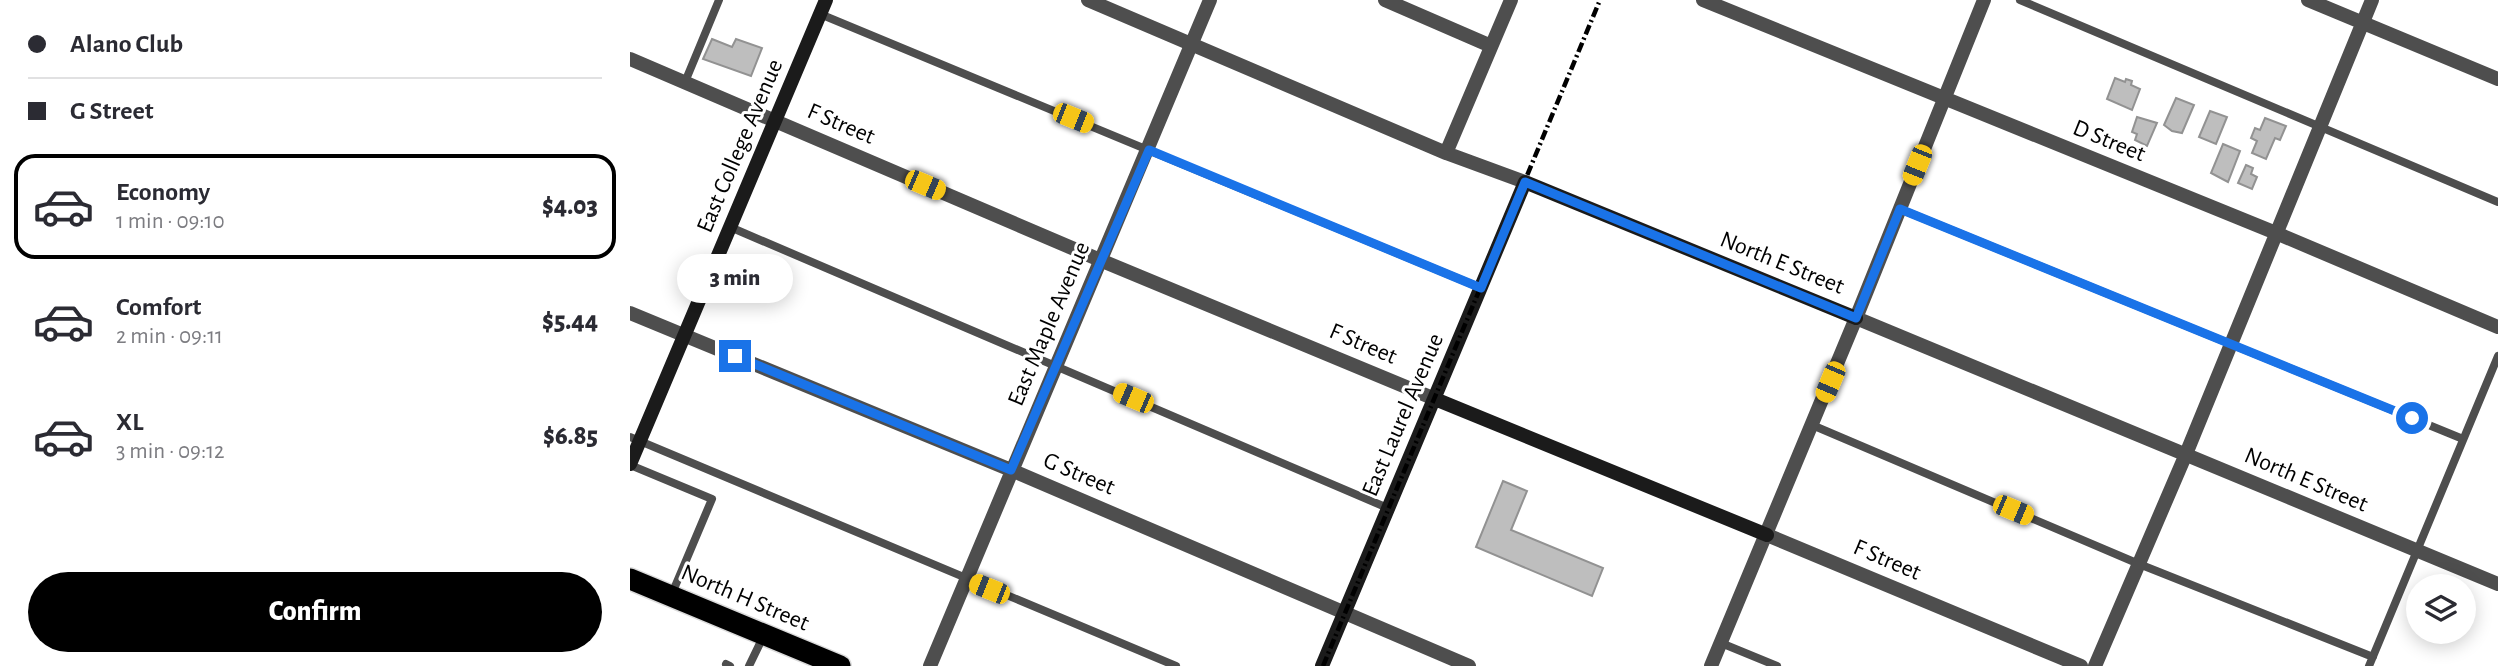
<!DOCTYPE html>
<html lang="en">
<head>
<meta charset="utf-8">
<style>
  :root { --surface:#fff; --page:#f7f7f7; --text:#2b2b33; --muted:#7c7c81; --line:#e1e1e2; --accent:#000 }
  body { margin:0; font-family:"Alegreya Sans",sans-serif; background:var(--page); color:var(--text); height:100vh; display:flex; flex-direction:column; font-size:26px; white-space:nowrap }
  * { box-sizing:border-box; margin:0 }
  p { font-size:23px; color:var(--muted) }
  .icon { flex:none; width:38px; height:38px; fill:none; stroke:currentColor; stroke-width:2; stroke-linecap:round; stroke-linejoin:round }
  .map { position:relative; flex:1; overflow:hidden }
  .drawer { display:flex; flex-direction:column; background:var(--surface); width:630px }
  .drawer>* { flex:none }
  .guide { display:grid; align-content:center; height:154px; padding:0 28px; background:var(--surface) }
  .tools { position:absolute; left:1776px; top:574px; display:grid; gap:14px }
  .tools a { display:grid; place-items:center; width:70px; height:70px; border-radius:50%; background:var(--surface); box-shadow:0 4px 18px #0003; font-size:35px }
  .end { position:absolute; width:32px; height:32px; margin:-16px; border:9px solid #1a73e8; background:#fff; box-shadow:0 0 0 4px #fff }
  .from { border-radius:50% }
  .bubble { position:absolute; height:49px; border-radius:24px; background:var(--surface); box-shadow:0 4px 18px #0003; font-size:23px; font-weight:800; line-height:49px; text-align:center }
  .car { position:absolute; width:21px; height:42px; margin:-21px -10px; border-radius:9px; box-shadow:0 0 5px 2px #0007; background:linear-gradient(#f5c518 24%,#345 0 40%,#f5c518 0 76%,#345 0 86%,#f5c518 0) }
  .guide b { display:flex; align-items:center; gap:24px; height:66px; font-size:26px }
  .guide b+b { border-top:2px solid var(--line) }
  .guide i { width:18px; height:18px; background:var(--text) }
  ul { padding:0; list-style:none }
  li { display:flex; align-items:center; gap:21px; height:105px; margin:0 14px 10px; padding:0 14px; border:4px solid transparent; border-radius:21px }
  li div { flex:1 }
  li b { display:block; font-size:26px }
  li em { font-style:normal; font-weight:800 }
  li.selected { border-color:var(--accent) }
  li>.icon { width:63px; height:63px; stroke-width:1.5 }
  .primary-button { display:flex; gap:14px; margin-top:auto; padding:14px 28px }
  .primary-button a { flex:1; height:80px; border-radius:42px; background:var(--accent); color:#fff; font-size:28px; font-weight:800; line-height:80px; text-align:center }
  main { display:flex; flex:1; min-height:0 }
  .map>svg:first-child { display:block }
</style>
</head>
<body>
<main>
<section class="drawer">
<div class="guide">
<b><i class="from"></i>Alano Club</b>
<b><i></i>G Street</b>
</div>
<ul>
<li class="selected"><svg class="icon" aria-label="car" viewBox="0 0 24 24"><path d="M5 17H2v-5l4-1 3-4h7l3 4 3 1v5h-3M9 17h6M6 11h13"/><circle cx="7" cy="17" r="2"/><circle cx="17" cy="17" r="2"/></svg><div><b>Economy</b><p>1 min · 09:10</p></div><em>$4.03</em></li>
<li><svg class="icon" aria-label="car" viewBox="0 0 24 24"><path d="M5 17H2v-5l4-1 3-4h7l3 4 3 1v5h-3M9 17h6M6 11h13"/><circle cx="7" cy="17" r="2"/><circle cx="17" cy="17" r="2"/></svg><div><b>Comfort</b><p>2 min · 09:11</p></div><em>$5.44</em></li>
<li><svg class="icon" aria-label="car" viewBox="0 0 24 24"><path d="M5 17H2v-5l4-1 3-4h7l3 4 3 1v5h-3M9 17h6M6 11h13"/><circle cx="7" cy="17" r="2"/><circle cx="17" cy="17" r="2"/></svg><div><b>XL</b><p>3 min · 09:12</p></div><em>$6.85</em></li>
</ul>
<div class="primary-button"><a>Confirm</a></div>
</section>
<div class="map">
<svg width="1868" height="666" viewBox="0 0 1868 666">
  <rect width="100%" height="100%" fill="#fff"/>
  <!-- building -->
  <path fill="#bebebe" stroke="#929292" stroke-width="2" d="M82 39 102 47 106 39 132 48 121 76 73 59Z
    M1485 78 1495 82 1496 79 1502 81 1501 85 1510 89 1502 110 1477 99Z
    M1546 98 1564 105 1552 133 1542 131 1534 125Z
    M1580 111 1597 117 1586 144 1569 137Z
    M1507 117 1527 123 1517 146 1505 140 1507 134 1502 132Z
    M1635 118 1656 126 1650 140 1645 138 1636 159 1622 153 1627 141 1621 138 1625 128 1630 130Z
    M1593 144 1610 151 1598 182 1581 173Z
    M1616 165 1623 168 1621 174 1627 177 1622 189 1608 183Z
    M873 481 897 491 881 530 973 568 962 596 846 547Z"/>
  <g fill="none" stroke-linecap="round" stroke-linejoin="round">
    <defs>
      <path id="highway" d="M0 579 210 666"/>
    </defs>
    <!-- highway casing -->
    <use href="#highway" stroke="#dbdbdb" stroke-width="24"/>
    <!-- lane -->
    <path stroke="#4e4e4e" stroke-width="8" d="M1390 0 1868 202
      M190 14 851 288
      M55 82 89 0
      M1270 209 1833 439
      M100 227 760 509
      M1182 425 1509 564 1743 657
      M0 437 546 666
      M0 465 82 499 41 596
      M1091 643 1147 666
      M96 664 100 666
      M119 666 133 637
      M1739 666 1868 356"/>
    <!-- street -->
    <path stroke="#4e4e4e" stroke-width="14" d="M458 0 816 153 895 182
      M755 0 861 46
      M1073 0 1646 233 1868 327
      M1678 0 1868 79
      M0 59 470 260 805 399
      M816 153 881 0
      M0 313 381 470 839 666
      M1226 318 1868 584
      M1137 535 1451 666
      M300 666 580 0
      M1081 666 1226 318 1354 0
      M1465 666 1556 454 1742 0"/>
    <!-- secondary -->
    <path stroke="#1b1b1b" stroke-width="14" d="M805 399 1137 535
      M0 464 196 0
      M692 666 895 182 1226 318"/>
    <!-- highway -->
    <use href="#highway" stroke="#000" stroke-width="21"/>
    <!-- rail -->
    <path stroke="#000" stroke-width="4.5" stroke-dasharray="10 3.5 2 3.5" stroke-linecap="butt" d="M693 666 970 0"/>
  </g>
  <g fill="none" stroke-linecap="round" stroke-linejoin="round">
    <!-- route -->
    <path stroke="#1a73e8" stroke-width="9" d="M105 356 381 470 519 150 851 288 895 182 1226 318 1270 209 1782 418"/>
  </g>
  <g text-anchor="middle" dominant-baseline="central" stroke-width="6" stroke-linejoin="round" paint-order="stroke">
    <!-- street labels -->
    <g font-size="24" fill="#000" stroke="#fff">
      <text transform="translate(211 124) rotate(23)">F Street</text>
      <text transform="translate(1479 141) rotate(22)">D Street</text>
      <text transform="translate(110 146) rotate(-67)">East College Avenue</text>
      <text transform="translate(1152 263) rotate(22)">North E Street</text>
      <text transform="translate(419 324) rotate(-67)">East Maple Avenue</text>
      <text transform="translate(733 344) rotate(23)">F Street</text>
      <text transform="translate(773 415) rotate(-67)">East Laurel Avenue</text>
      <text transform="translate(449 474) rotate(23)">G Street</text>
      <text transform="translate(1676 480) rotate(23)">North E Street</text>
      <text transform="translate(1257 560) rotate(23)">F Street</text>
      <text transform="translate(115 598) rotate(23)">North H Street</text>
    </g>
  </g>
</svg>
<div class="tools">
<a><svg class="icon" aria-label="layers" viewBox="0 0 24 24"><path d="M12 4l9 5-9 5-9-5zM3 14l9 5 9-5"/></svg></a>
</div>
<i class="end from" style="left:1782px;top:418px"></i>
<i class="end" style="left:105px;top:356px"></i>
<div class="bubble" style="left:47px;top:254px;width:116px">3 min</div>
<i class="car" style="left:443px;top:118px;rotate:112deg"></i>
<i class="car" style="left:1287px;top:165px;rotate:202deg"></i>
<i class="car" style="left:295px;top:185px;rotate:113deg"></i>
<i class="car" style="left:1200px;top:382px;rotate:203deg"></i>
<i class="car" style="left:503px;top:398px;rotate:293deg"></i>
<i class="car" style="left:1383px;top:510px;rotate:113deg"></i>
<i class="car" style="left:359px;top:589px;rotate:292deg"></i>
</div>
</main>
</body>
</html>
